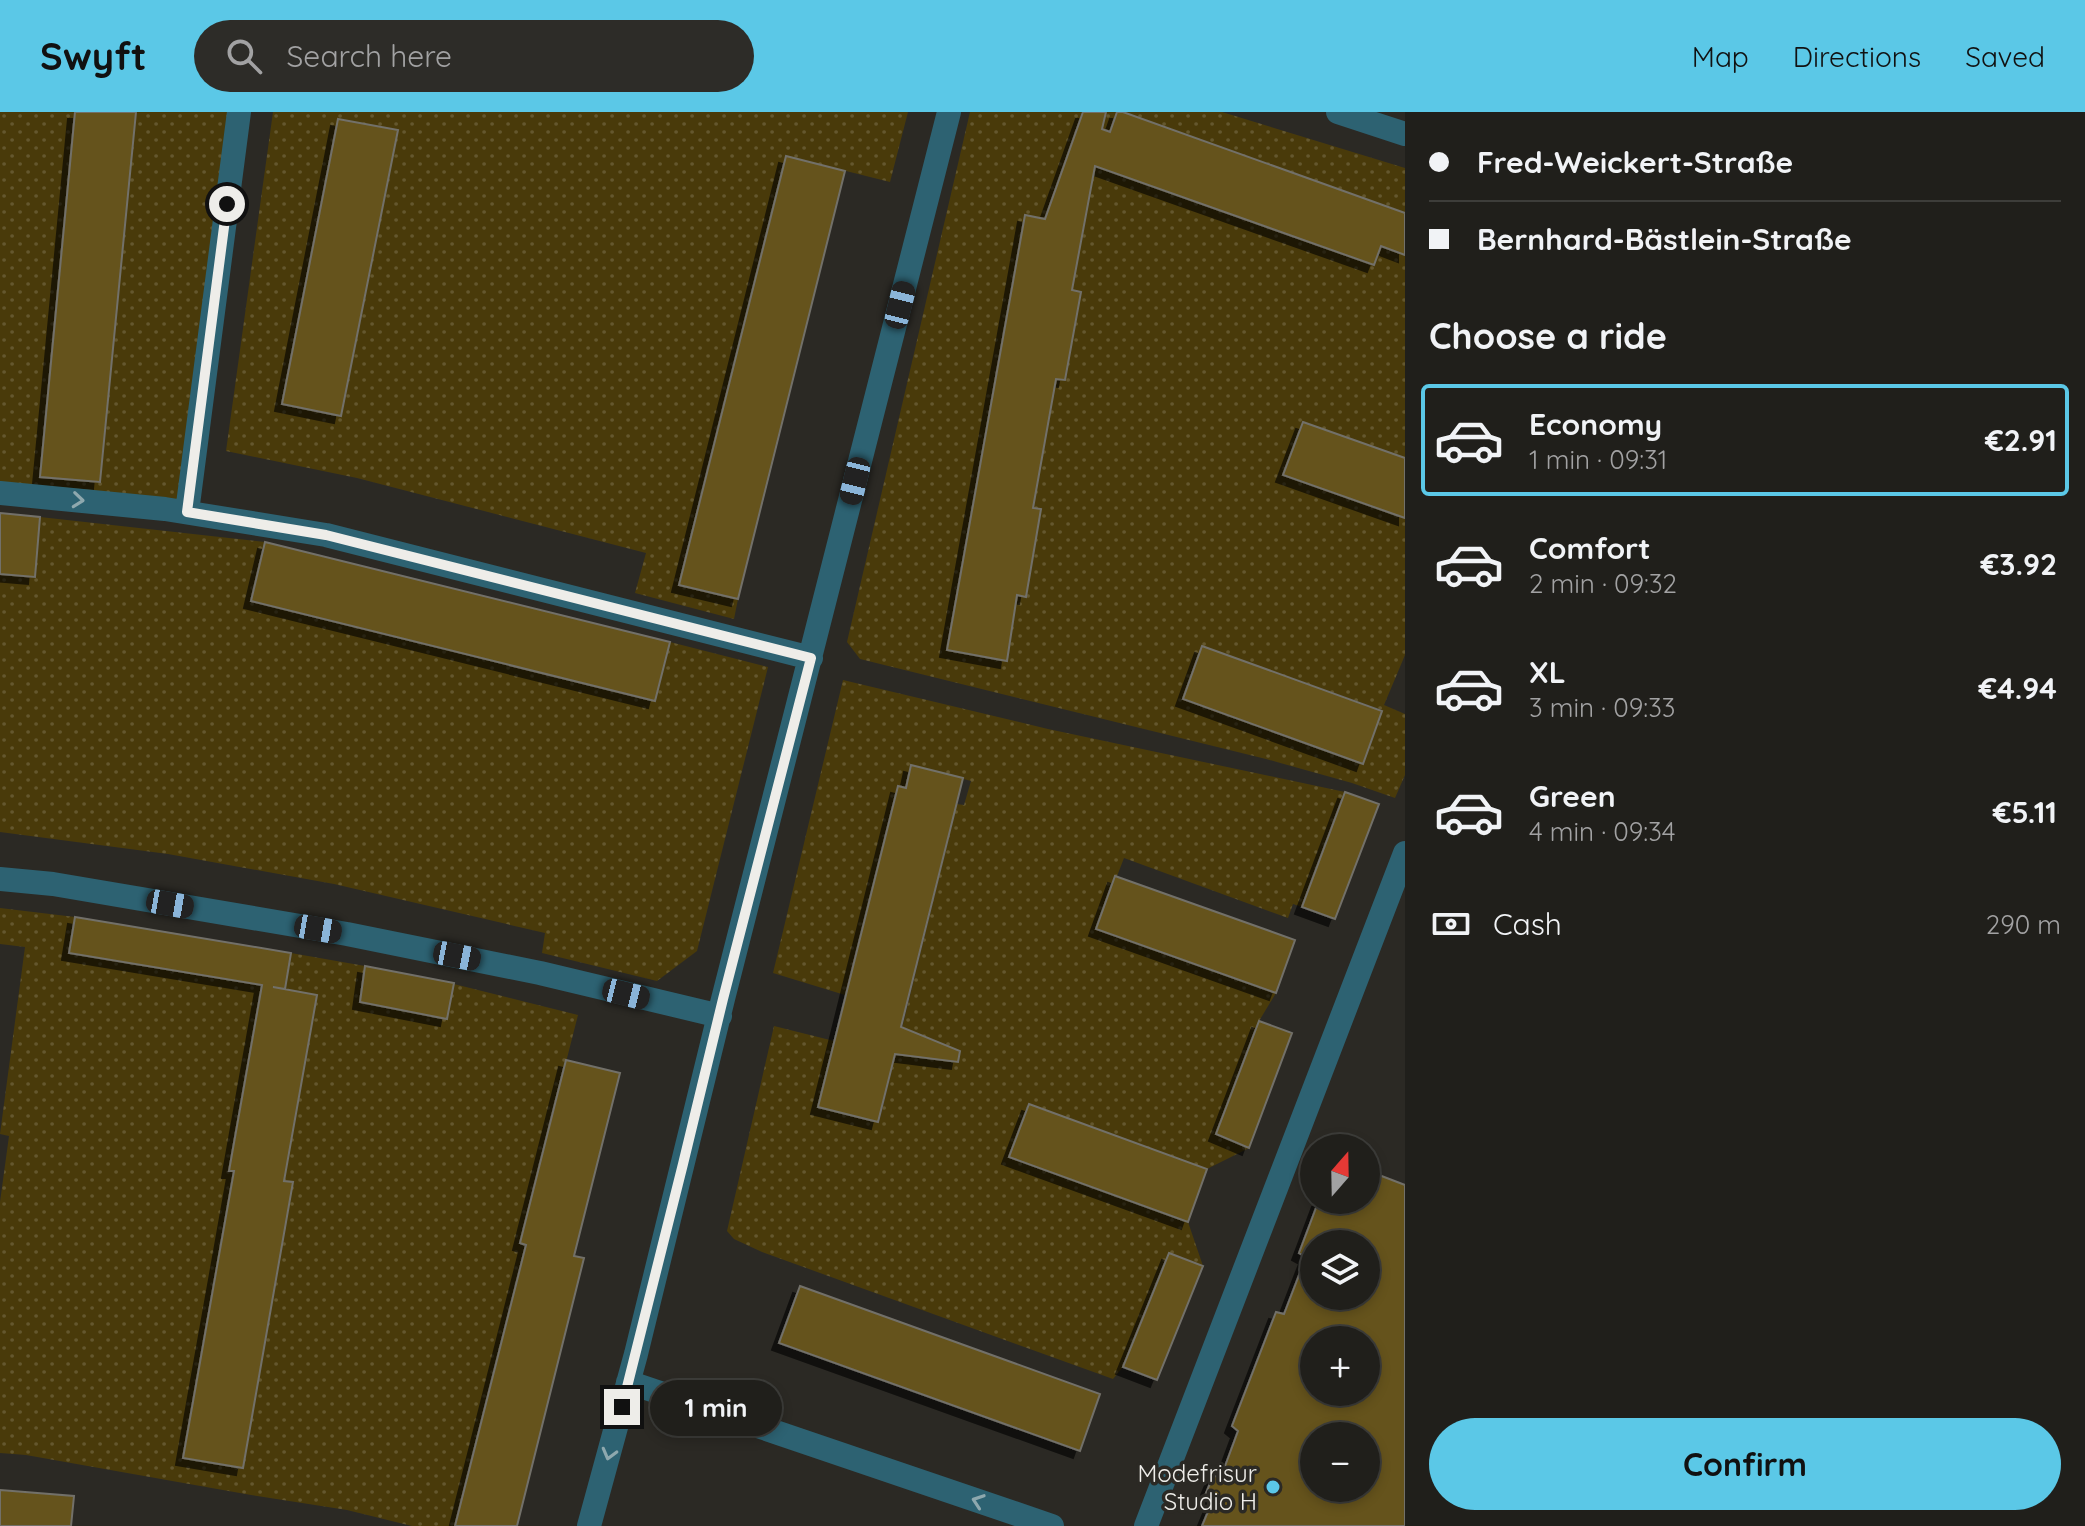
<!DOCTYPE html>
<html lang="en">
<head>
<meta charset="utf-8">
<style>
  :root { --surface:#201f1b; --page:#2d2c28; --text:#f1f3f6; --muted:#a2a2a3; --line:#3d3d3a; --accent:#5bc8e7 }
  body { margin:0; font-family:Quicksand,sans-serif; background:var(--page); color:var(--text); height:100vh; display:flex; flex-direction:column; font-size:30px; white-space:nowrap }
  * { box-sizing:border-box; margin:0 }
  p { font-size:26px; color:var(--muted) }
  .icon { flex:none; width:44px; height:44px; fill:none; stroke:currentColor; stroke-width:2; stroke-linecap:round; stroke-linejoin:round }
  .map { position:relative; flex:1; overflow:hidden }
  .side { display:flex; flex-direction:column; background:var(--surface); width:680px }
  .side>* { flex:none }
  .guide { display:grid; align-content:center; height:176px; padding:0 24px; background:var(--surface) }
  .needle { width:52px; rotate:20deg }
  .tools { position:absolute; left:1300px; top:1022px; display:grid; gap:16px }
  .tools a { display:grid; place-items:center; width:80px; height:80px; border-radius:50%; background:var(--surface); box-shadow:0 4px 12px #0003,0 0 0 2px var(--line); font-size:40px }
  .end { position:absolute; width:36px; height:36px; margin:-18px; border:10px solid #eeede9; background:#111; box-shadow:0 0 0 4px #111 }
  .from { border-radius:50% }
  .bubble { position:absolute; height:56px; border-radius:28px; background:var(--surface); box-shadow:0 4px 12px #0003,0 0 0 2px var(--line); font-size:26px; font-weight:700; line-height:56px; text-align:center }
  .car { position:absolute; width:24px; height:48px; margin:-24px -12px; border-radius:10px; box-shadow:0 0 6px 2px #0007; background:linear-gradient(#222 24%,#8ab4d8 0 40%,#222 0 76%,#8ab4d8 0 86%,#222 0) }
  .guide b { display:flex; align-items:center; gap:28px; height:76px; font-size:30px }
  .guide b+b { border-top:2px solid var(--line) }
  .guide i { width:20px; height:20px; background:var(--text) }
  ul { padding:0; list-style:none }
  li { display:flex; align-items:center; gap:24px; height:112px; margin:0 16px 12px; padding:0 8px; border:4px solid transparent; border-radius:8px }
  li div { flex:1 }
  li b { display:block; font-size:30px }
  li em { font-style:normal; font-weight:700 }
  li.current { border-color:var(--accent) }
  li>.icon { width:72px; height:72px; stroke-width:1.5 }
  h2 { padding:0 24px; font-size:36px; line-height:96px }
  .pay { display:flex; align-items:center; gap:20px; height:88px; padding:0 24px; font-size:30px }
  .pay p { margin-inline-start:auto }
  .action { display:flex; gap:16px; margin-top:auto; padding:16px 24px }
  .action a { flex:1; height:92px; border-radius:48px; background:var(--accent); color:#111; font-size:32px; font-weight:700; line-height:92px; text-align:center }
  header { display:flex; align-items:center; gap:48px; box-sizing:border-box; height:112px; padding:0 40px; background:var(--accent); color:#111 }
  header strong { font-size:38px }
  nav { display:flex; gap:44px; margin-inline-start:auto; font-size:28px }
  .search { width:560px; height:72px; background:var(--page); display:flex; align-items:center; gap:20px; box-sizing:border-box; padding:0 28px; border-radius:44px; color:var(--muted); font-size:30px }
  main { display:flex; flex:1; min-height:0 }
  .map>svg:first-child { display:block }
</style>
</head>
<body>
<header>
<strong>Swyft</strong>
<div class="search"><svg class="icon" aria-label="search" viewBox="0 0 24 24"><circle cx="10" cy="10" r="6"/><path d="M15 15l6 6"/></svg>Search here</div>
<nav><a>Map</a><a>Directions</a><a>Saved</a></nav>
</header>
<main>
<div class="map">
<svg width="1405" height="1414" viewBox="0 0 1405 1414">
  <defs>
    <pattern id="green-dots" width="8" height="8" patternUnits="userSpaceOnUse" patternTransform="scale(2)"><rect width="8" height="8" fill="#493a0a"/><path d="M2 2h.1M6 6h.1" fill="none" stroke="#64572e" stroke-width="1.8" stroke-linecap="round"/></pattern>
    <filter id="shadow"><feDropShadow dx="-7" dy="7" stdDeviation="0" flood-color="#0009"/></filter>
  </defs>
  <rect width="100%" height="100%" fill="#2b2924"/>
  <!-- green -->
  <path fill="url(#green-dots)" fill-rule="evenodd" d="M0 0H239L187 400 0 381Z
    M273 0H908L890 70 786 44 680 473 738 487 734 507 635 481 646 441 357 366 226 339Z
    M970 0H1222L1405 56V543L1384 593 1405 602V663L1395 686 1352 671 1266 647 860 547 847 530ZM1202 534 1382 598 1363 651 1183 587Z
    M40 405 265 430 251 489 655 589 670 530 768 555 697 839 657 869 542 841 545 821 334 772 168 742 0 720V462L35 465Z
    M843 568 1048 617 1345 680 1302 795 1293 792 1288 806 1124 746 1097 816 1276 881 1259 909 1216 1022 1249 1036 1207 1057 1028 992 1009 1045 1188 1110 1203 1154 1169 1141 1123 1255 1113 1267 762 1140 734 1127 727 1119 774 914 834 929 818 995 879 1010 957 692 964 693 971 669 912 653 906 676 898 674 845 883 773 861Z
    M0 796 75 805 69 841 157 855 163 819 203 826 197 861 263 873 230 1059H234L184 1346 242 1356 293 1071 284 1069 316 883 285 877 291 841 365 854 360 890 447 907 454 872 578 903 520 1131 526 1133 455 1414H412L347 1398 251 1383 26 1343 0 1341V1090L9 1024 0 1022 25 835 0 832Z"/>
  <!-- building -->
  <path fill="#65531b" stroke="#727069" stroke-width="2" fill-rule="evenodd" filter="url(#shadow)" d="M75 0H136L100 370 40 365Z
    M1083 0H1106L1102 17 1110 20 1117 0H1123L1405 101V143L1381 134 1374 153 1095 54 1072 178 1081 180 1065 268 1056 267 1033 396 1041 397 1026 485 1017 483 1007 549 947 538 1025 103 1045 107Z
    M338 7 398 18 341 304 282 292Z
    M786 44 845 59 738 487 679 473Z
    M1303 310 1405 346V406L1283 363Z
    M0 401 40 405 35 465 0 462Z
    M265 430 670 530 655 589 251 489Z
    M1202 534 1382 599 1363 652 1183 587Z
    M911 653 963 666 901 915 960 939 958 950 895 942 878 1010 818 995 898 674 906 676Z
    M1345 680 1379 692 1335 807 1302 795Z
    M1115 764 1295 828 1276 881 1096 817Z
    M75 805 291 841 285 877 273 875 317 883 284 1069 293 1070 243 1356 183 1346 234 1059H229L262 873 69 841Z
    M365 854 454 871 447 907 360 890Z
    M1259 909 1292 921 1249 1036 1216 1022Z
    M566 948 620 961 574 1144 584 1146 517 1414H455L526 1133 520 1131Z
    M1029 992 1207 1057 1188 1110 1009 1045Z
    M1366 1058 1405 1073V1414H1202L1212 1390 1204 1386 1213 1364 1221 1365 1238 1319 1232 1314 1276 1200 1284 1202 1306 1145 1299 1141 1319 1088H1366ZM1314 1132H1366V1184H1314ZM1314 1228H1366V1280H1314ZM1314 1324H1366V1376H1314Z
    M1169 1141 1203 1154 1157 1268 1123 1255Z
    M800 1174 1100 1282 1080 1339 779 1231Z
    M0 1378 74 1384 71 1414H0Z"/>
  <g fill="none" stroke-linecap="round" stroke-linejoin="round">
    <!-- minor -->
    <path stroke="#2d6272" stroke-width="24" d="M1338 0 1405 22
      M0 381 165 397 326 423 811 546
      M187 400 239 0
      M0 767 53 772 347 822 540 861 720 904
      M628 1270 1052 1414
      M589 1414 636 1242 723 887 949 0
      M1146 1414 1405 741"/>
  </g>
  <!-- one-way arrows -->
  <defs><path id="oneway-chevron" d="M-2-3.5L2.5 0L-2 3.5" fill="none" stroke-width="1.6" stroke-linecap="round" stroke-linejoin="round" transform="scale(2)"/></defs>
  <g stroke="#8ea8ae">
    <use href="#oneway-chevron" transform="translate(78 388) rotate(6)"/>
    <use href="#oneway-chevron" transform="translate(609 1342) rotate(105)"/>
    <use href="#oneway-chevron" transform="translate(978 1389) rotate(-161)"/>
  </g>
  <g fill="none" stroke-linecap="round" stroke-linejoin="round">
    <!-- route -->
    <path stroke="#eeede9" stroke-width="10" d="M227 92 187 400 326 423 811 546 723 887 683 1052 622 1295"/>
  </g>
  <!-- markers -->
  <circle fill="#5bc8e7" stroke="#2b2924" stroke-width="3" cx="1273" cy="1375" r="8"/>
  <g text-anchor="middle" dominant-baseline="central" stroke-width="7" stroke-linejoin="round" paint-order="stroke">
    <!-- poi labels -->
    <g font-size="24" fill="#eeede9" stroke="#2b2924" text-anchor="end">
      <text x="1257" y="1361">Modefrisur<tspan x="1257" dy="28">Studio H</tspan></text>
    </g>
  </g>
</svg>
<div class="tools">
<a><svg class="needle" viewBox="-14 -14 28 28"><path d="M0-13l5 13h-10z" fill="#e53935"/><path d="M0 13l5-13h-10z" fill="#a2a2a3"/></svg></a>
<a><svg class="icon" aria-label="layers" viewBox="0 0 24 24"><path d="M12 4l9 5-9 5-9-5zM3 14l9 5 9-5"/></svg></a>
<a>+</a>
<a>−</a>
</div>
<i class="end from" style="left:227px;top:92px"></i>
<i class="end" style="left:622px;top:1295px"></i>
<div class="bubble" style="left:650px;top:1268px;width:132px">1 min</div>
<i class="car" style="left:900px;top:193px;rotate:14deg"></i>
<i class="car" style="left:855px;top:369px;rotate:194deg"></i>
<i class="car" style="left:170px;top:792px;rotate:100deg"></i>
<i class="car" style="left:318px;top:817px;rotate:100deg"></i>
<i class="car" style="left:457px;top:844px;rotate:101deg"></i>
<i class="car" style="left:626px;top:882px;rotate:104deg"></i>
</div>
<section class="side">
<div class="guide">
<b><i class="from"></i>Fred-Weickert-Straße</b>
<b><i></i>Bernhard-Bästlein-Straße</b>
</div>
<h2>Choose a ride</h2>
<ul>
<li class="current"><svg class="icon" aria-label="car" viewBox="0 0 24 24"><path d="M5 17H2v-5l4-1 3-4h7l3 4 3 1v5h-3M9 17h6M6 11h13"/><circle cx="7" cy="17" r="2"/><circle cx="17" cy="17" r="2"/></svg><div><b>Economy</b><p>1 min · 09:31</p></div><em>€2.91</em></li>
<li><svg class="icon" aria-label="car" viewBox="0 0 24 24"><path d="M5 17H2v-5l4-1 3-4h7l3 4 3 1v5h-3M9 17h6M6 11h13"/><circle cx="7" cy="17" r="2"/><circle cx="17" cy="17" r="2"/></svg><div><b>Comfort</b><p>2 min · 09:32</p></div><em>€3.92</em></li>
<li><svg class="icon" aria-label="car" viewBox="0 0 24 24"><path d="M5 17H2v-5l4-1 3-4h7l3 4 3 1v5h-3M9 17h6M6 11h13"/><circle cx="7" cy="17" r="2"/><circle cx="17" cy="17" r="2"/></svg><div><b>XL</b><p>3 min · 09:33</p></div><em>€4.94</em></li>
<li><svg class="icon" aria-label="car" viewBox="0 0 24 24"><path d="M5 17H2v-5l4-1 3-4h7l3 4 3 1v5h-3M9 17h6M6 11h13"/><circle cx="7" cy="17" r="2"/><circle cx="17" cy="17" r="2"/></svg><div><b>Green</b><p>4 min · 09:34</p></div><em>€5.11</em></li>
</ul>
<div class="pay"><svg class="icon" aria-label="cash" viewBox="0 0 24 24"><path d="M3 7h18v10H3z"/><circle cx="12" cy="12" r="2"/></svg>Cash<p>290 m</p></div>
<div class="action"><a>Confirm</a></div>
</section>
</main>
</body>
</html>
